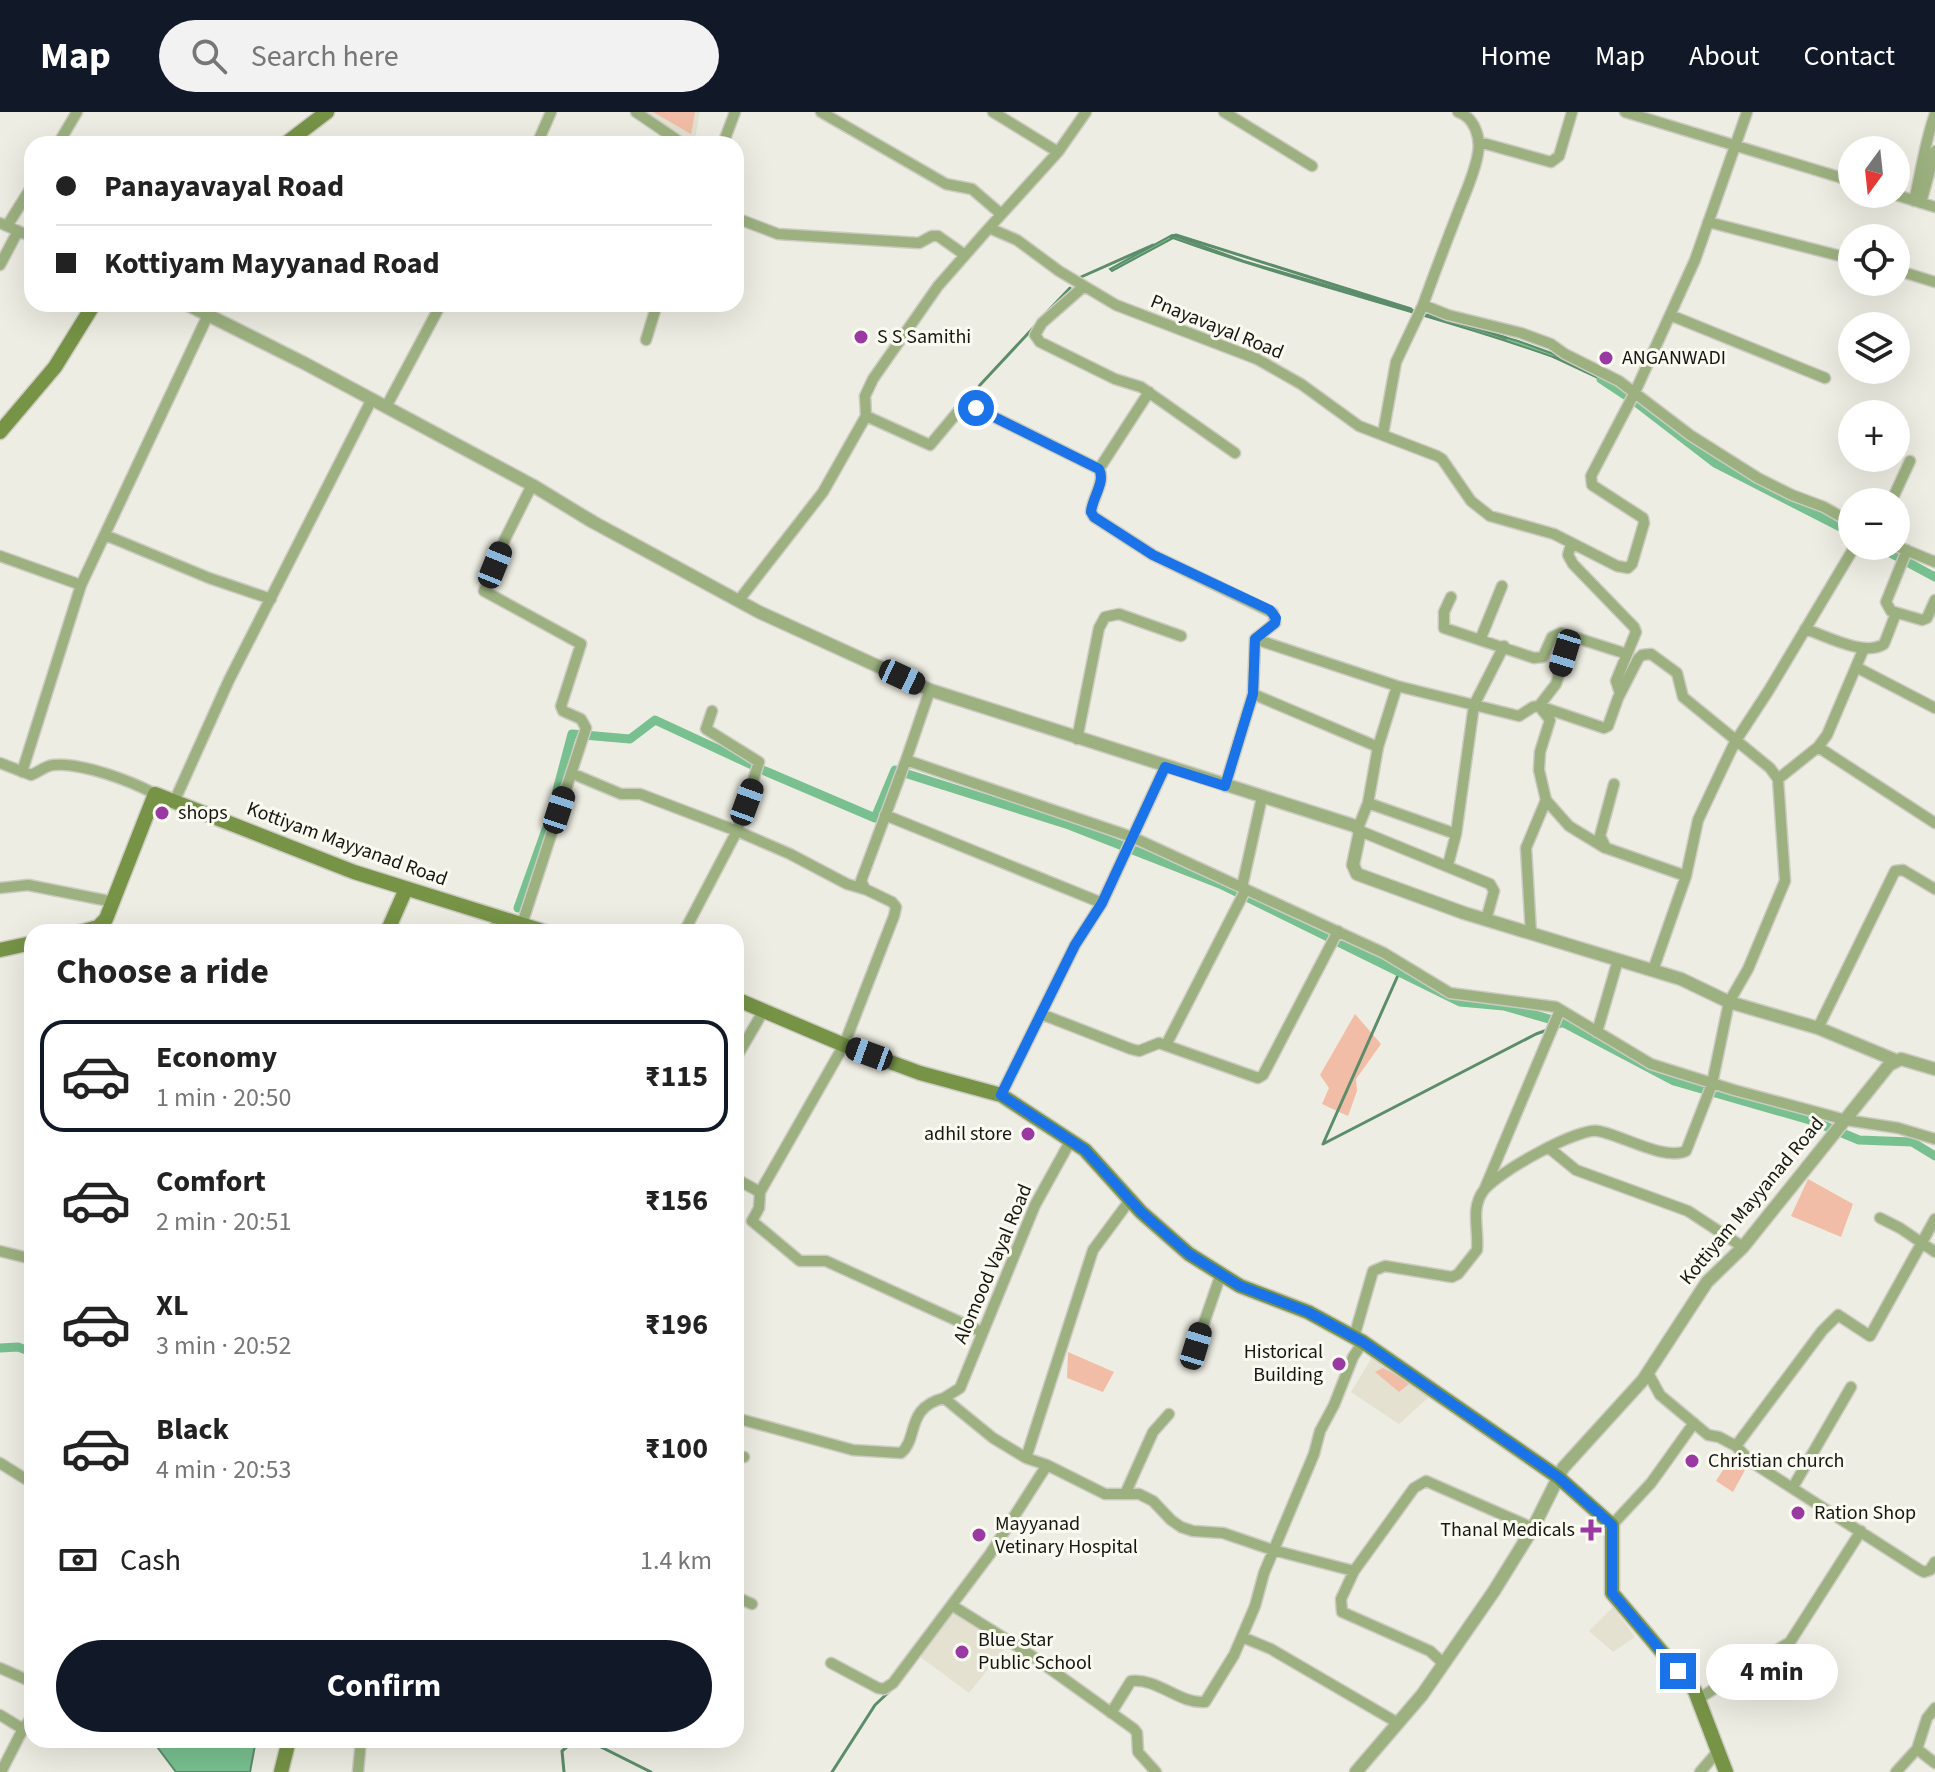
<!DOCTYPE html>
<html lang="en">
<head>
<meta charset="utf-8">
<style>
  :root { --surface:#fff; --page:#f2f2f2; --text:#222; --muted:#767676; --line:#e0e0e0; --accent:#111827 }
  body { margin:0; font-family:"Source Sans 3",sans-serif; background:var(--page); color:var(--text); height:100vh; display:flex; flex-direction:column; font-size:30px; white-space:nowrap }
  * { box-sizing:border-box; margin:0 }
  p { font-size:26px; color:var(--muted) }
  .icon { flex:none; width:44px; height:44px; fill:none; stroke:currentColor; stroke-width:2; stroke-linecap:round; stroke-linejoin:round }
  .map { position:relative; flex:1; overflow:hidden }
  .drawer { position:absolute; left:24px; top:812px; width:720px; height:824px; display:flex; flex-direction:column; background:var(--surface); border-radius:24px; box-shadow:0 8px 32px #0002 }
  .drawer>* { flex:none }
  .top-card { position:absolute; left:24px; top:24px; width:720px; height:176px; border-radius:24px; box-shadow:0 8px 32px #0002; display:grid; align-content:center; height:176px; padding:0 32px; background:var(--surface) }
  .needle { width:52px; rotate:195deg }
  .controls { position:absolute; left:1838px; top:24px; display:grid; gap:16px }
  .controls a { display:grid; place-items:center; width:72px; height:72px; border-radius:50%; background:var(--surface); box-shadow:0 8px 32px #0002; font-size:40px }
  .end { position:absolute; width:36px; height:36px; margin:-18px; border:10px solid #1a73e8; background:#fff; box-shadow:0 0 0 4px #fff }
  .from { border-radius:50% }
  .bubble { position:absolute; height:56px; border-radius:28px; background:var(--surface); box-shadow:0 8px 32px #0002; font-size:26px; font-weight:700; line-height:56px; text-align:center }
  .car { position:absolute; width:24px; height:48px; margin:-24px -12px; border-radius:10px; box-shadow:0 0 6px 2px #0007; background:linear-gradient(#222 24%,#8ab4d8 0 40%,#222 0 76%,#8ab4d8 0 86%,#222 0) }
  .top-card b { display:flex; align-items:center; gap:28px; height:76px; font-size:30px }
  .top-card b+b { border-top:2px solid var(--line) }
  .top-card i { width:20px; height:20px; background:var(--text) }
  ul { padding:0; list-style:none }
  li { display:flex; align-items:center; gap:24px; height:112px; margin:0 16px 12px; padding:0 16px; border:4px solid transparent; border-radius:24px }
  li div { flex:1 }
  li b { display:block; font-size:30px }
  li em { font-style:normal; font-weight:700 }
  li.active { border-color:var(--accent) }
  li>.icon { width:72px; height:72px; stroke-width:1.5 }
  h2 { padding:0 32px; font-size:36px; line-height:96px }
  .pay { display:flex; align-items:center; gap:20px; height:88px; padding:0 32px; font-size:30px }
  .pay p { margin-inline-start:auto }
  .primary-button { display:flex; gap:16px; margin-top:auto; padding:16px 32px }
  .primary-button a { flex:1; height:92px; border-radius:48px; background:var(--accent); color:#fff; font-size:32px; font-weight:700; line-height:92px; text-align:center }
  header { display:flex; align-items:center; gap:48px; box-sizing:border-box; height:112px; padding:0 40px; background:var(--accent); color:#fff }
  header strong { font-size:38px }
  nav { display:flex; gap:44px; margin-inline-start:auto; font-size:28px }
  .search { width:560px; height:72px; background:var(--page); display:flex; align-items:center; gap:20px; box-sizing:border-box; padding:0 28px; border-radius:44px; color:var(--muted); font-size:30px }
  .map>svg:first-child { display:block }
</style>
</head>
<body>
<header>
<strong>Map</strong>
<div class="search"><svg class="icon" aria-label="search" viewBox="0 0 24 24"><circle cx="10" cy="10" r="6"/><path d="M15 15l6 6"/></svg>Search here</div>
<nav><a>Home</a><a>Map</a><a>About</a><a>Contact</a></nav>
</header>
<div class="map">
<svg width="1935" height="1660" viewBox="0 0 1935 1660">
  <rect width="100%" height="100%" fill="#eeede3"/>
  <!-- built -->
  <path fill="#e4e1d1" d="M642 0H700L694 32 675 21Z
    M1374 1242 1431 1283 1399 1312 1351 1280Z
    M1613 1495 1635 1525 1613 1540 1589 1519Z
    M953 1498 1005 1536 969 1581 919 1544Z"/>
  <!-- green -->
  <path fill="#f1bda6" d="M653 0H695L691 22Z
    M1355 902 1381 932 1356 967 1357 979 1348 1004 1322 992 1329 976 1320 963Z
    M1808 1067 1853 1092 1841 1125 1791 1104Z
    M1068 1240 1114 1260 1103 1280 1067 1266Z
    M1383 1256 1410 1271 1399 1280 1375 1260Z
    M1730 1347 1750 1349 1733 1380 1716 1369Z"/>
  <!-- water -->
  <path fill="#78c08f" stroke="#5b8d6a" stroke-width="2" d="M1172 123 1244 149 1518 229 1573 249 1583 256C1448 205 1308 175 1173 126L1112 159 1110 157Z
    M152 1628H256L250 1660H176Z"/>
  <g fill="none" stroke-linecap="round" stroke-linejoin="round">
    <!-- stream -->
    <path stroke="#5b8d6a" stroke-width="3" d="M1171 125 1176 123 1411 197
      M1081 165 1153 133
      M1048 199 1070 176
      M1424 201 1442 205
      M1472 214 1506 226
      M1554 245 1601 267
      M972 285 980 273 1035 214
      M1399 861 1323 1032 1536 922 1550 917
      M1557 915 1566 912
      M587 1628 651 1660
      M564 1660 562 1639 575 1628
      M832 1660 875 1593 893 1576"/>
    <!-- canal -->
    <path stroke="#78c08f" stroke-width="9" d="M1601 267 1625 283
      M1637 291 1715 351 1852 421
      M1877 434 1896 444
      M1909 451 1935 465
      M518 796 548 712 572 622 630 627 655 608 765 659 875 706 895 658 1069 713 1220 772 1460 890 1504 894 1566 912 1674 969 1813 1009 1859 1028 1912 1030 1935 1044
      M511 820 512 817
      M0 1236 18 1235 32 1240"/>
    <defs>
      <path id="minor" d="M636 0 683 32
        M821 0 946 72 972 77 1001 102
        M993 0 1058 40
        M1224 0 1312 54
        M1625 0 1852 69
        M1479 30 1551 50 1559 44 1572 0
        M58 32 77 0
        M537 32 551 0
        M723 32 735 0
        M1893 82 1935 95
        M1914 89C1921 60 1925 29 1935 2
        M1921 91 1935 39
        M736 106 778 122 919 131 932 124H938L965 143
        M1708 110 1852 147
        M0 111 32 125
        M7 114 32 74
        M989 116 1058 40 1086 0
        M0 153 18 119
        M1896 158 1935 170
        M1083 175 1042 211 1035 223 1040 230 1115 267 1141 275 1235 341
        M1423 193C1434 162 1446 131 1458 100 1465 81 1475 61 1478 41 1481 25 1474 5 1458 0
        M1670 203 1825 266
        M646 228 657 192
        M386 295 441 192
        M866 304 930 333 961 296 966 294 976 296 1099 357C1106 369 1092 386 1091 400L1094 405 1153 443 1273 501 1275 511 1255 527 1253 582 1225 674
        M1383 322 1396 250 1423 193 1448 203 1521 221 1551 232 1565 242 1619 269 1690 323 1758 366 1792 383 1824 395 1852 411
        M1099 357 1149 280
        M1891 390 1910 349
        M105 423 209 466 271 487
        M1571 432 1568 443 1573 452 1634 515 1636 520 1616 569 1620 581
        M1896 434 1935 450
        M1907 438 1886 490 1891 499 1922 508 1927 506 1935 488
        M0 444 81 473
        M1451 485 1444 500V516L1534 546 1543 545 1552 525 1561 521 1627 542
        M739 488 823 380 866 304 865 284 873 267 938 174 989 116 1017 128 1059 159 1116 193 1257 247 1301 272 1359 314 1437 344 1442 347 1471 389 1490 404 1554 422 1617 454 1628 456 1632 452 1644 411 1643 406 1592 373 1591 364 1635 280 1695 148 1747 0
        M1805 517C1827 524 1864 545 1884 532L1896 501
        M1255 527 1397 574 1519 604 1533 595 1539 594 1604 616 1608 614 1618 586 1638 547 1642 543 1651 542 1677 561 1683 585 1770 656 1778 667 1785 769 1748 857 1729 890 1712 972 1686 1039C1664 1049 1622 1023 1598 1019 1577 1016 1498 1060 1484 1078 1470 1096 1479 1117 1477 1138L1458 1162 1452 1165 1385 1154 1373 1159 1354 1225
        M1480 528 1502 474
        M1856 555 1935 596
        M1253 582 1378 635
        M1077 627 1099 516 1105 505 1119 502 1181 524
        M1818 635 1935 711
        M906 648 930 578
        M0 651 31 663C39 660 45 654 53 653 81 650 131 669 155 682
        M22 660 81 473 208 203
        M571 661 621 682H640L737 719 790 742 847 772 864 777
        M1778 667 1818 635 1827 623 1864 536
        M1614 672 1600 724 1606 736 1686 764
        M1546 688 1569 714 1605 736
        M174 690 229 568 372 287
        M1368 691 1456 722
        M885 703 1102 791
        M1358 716 1368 691 1378 635 1397 574
        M1360 719 1490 772 1494 779 1486 808
        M1448 753 1456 722 1474 593 1504 534
        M1242 775 1262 685
        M0 776 28 773 114 790
        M522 812 586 616 581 607 563 599 561 594 581 532 484 479 505 427 532 373
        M492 820 500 805
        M684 820 737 719 759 650 706 617 712 599
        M1531 822 1526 736 1546 688 1539 658 1540 640 1550 608 1539 594 1556 572 1571 524
        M1653 858 1686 764 1698 708 1722 657 1735 630 1769 578 1855 434
        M1041 902 1131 937 1139 939 1159 931 1258 966 1263 963 1338 819
        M1818 916 1895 759 1903 758 1935 777
        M1597 920 1618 848
        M1166 933 1246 777
        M736 946 764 898
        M1001 983 1075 833 1102 791 1165 655
        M1549 1036 1576 1058 1688 1099 1743 1135
        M736 1067 760 1080 759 1096 752 1109 800 1149H826L982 1220
        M1485 1076 1560 898
        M760 1080 844 933 894 804 896 795 892 790 865 777 861 769 906 648 1132 725 1384 841 1450 881 1556 895 1651 952 1734 978 1846 1008 1898 1016 1935 1027
        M1880 1106 1900 1116 1935 1140
        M0 1139 32 1147
        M1190 1251 1221 1162
        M1648 1261 1660 1283 1708 1323 1719 1325 1736 1334 1750 1349 1920 1458 1924 1460 1930 1458 1935 1450
        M944 1286 960 1276 1035 1093 1071 1028
        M736 1306 853 1338 901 1341C919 1326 905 1296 944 1286L993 1326 1026 1346 1047 1353 1105 1382H1139L1153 1389 1171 1408 1181 1415 1193 1419 1223 1421 1273 1438 1354 1459 1341 1487 1342 1500 1430 1539 1444 1552
        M1736 1334 1822 1219 1838 1203 1870 1224 1935 1107
        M736 1346 744 1345
        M1026 1346 1093 1138 1130 1088
        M0 1351 32 1371
        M1793 1375 1851 1275
        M1126 1380 1153 1320 1169 1302
        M1612 1413 1651 1371 1694 1311
        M1354 1459 1414 1376 1426 1369 1533 1416
        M736 1485 752 1492
        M953 1494 1025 1539 1134 1617 1137 1621 1138 1640 1156 1660
        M1242 1525 1271 1537 1398 1611
        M831 1551 878 1576 884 1577 893 1571 990 1442 1047 1353
        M0 1556 32 1570
        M1698 1587 1790 1530 1861 1419
        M1111 1601 1131 1569C1158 1566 1179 1592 1205 1590L1234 1543 1255 1494 1264 1461 1314 1342 1320 1319 1334 1293 1353 1245 1363 1230
        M0 1603 23 1617
        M1917 1637 1935 1651
        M1 1660 23 1617 32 1605
        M358 1660 361 1628
        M1700 1660 1719 1638
        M1896 1660 1917 1637 1927 1606 1935 1596"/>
      <path id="tertiary" d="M186 192 304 251 532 373 593 410 759 500 930 578 1355 714 1360 719 1353 753 1357 762 1464 801 1681 867 1729 890 1818 916 1895 948
        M1356 1660 1422 1583 1494 1479 1533 1416 1563 1356 1643 1268 1707 1170 1743 1135 1889 953 1901 947 1935 957"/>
      <path id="secondary" d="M285 32 327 0
        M0 320 55 255 94 192
        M80 820 98 815 106 807 155 682 354 760 546 820
        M387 820 406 777
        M0 838 32 831
        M736 887 844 933 920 961 1001 983 1085 1038 1141 1100 1189 1142 1240 1174 1308 1200 1363 1230 1558 1365 1612 1413V1481L1695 1579 1726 1660
        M281 1660 289 1628"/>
    </defs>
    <!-- minor casing -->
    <use href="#minor" stroke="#cbcbc2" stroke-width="13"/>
    <!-- tertiary casing -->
    <use href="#tertiary" stroke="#cbcbc2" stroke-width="15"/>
    <!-- secondary casing -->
    <use href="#secondary" stroke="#cbcbc2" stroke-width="17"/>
    <!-- minor -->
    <use href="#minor" stroke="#9cb17f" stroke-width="10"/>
    <!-- tertiary -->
    <use href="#tertiary" stroke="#9cb17f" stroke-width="12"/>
    <!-- secondary -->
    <use href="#secondary" stroke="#769346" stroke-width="14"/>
  </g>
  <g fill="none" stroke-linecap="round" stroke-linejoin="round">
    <!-- route -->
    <path stroke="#1a73e8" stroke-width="10" d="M976 296 1099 357C1106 370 1092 386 1091 400L1094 405 1153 443 1270 498 1276 506 1275 511 1255 527 1253 582 1225 674 1165 655 1102 791 1075 833 1001 983 1085 1038 1141 1100 1189 1142 1240 1174 1308 1200 1363 1230 1558 1365 1612 1413V1481L1678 1559"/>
  </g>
  <!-- markers -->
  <g fill="#9939a1" stroke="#fbfaf1" stroke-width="3">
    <circle cx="861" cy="225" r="8"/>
    <circle cx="1606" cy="246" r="8"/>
    <circle cx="162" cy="701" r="8"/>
    <circle cx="1028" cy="1022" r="8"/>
    <circle cx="1339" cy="1252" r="8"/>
    <circle cx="1692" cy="1349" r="8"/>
    <circle cx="1798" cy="1401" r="8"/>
    <path d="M1587 1406h8v8h8v8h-8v8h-8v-8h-8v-8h8z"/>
    <circle cx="979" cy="1423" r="8"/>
    <circle cx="962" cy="1540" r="8"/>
  </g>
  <g text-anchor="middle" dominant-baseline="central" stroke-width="6" stroke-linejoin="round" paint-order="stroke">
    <!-- street labels -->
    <g font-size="20" fill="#161613" stroke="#fbfaf1">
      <text transform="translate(1217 215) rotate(22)">Pnayavayal Road</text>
      <text transform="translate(347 732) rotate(20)">Kottiyam Mayyanad Road</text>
      <text transform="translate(1752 1089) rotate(-50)">Kottiyam Mayyanad Road</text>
      <text transform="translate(993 1152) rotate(-67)">Alomood Vayal Road</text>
    </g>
    <!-- poi labels -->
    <g font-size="20" fill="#161613" stroke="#fbfaf1" text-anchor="start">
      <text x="877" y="225">S S Samithi</text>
      <text x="1622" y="246">ANGANWADI</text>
      <text x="178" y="701">shops</text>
      <text x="1012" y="1022" text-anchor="end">adhil store</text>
      <text x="1323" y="1240" text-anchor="end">Historical<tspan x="1323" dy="23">Building</tspan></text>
      <text x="1708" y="1349">Christian church</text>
      <text x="1814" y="1401">Ration Shop</text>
      <text x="995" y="1412">Mayyanad<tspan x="995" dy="23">Vetinary Hospital</tspan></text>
      <text x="1575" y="1418" text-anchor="end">Thanal Medicals</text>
      <text x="978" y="1528">Blue Star<tspan x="978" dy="23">Public School</tspan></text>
    </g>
  </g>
</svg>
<div class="controls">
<a><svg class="needle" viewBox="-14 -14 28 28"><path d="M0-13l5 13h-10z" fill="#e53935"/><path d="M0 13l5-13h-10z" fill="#767676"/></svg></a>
<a><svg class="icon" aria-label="locate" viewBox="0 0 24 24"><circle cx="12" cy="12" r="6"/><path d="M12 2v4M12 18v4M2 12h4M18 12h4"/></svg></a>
<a><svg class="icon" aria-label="layers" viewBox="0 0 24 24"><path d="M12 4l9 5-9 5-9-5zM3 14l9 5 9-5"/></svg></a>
<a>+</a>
<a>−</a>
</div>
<i class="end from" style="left:976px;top:296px"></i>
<i class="end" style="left:1678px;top:1559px"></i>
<div class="bubble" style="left:1706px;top:1532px;width:132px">4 min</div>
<i class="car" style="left:495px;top:453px;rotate:22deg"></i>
<i class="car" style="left:1565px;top:541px;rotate:197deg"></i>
<i class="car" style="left:902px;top:565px;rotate:115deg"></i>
<i class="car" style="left:747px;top:690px;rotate:20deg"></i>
<i class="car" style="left:559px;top:698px;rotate:18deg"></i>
<i class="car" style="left:869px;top:942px;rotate:290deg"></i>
<i class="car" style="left:1196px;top:1234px;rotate:17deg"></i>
<div class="top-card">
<b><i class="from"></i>Panayavayal Road</b>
<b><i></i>Kottiyam Mayyanad Road</b>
</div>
<section class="drawer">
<h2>Choose a ride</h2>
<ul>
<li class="active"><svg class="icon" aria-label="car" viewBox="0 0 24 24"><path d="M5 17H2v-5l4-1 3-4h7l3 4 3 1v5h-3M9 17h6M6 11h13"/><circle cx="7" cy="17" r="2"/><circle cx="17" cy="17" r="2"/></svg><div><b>Economy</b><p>1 min · 20:50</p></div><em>₹115</em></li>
<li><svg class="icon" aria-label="car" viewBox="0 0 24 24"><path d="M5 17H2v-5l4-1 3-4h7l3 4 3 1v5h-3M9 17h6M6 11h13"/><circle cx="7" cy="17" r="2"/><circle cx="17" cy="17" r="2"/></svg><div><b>Comfort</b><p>2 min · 20:51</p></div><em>₹156</em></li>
<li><svg class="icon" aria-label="car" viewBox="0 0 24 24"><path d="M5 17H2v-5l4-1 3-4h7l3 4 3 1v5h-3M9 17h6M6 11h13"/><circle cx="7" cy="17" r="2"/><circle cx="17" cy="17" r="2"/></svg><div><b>XL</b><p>3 min · 20:52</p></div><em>₹196</em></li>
<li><svg class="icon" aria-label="car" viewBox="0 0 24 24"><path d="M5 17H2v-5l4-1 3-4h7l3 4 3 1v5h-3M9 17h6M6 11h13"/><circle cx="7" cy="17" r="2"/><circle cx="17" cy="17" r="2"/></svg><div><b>Black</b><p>4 min · 20:53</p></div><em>₹100</em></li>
</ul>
<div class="pay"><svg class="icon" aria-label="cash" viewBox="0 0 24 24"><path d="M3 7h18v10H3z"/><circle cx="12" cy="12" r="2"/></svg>Cash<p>1.4 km</p></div>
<div class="primary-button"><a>Confirm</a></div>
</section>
</div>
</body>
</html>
